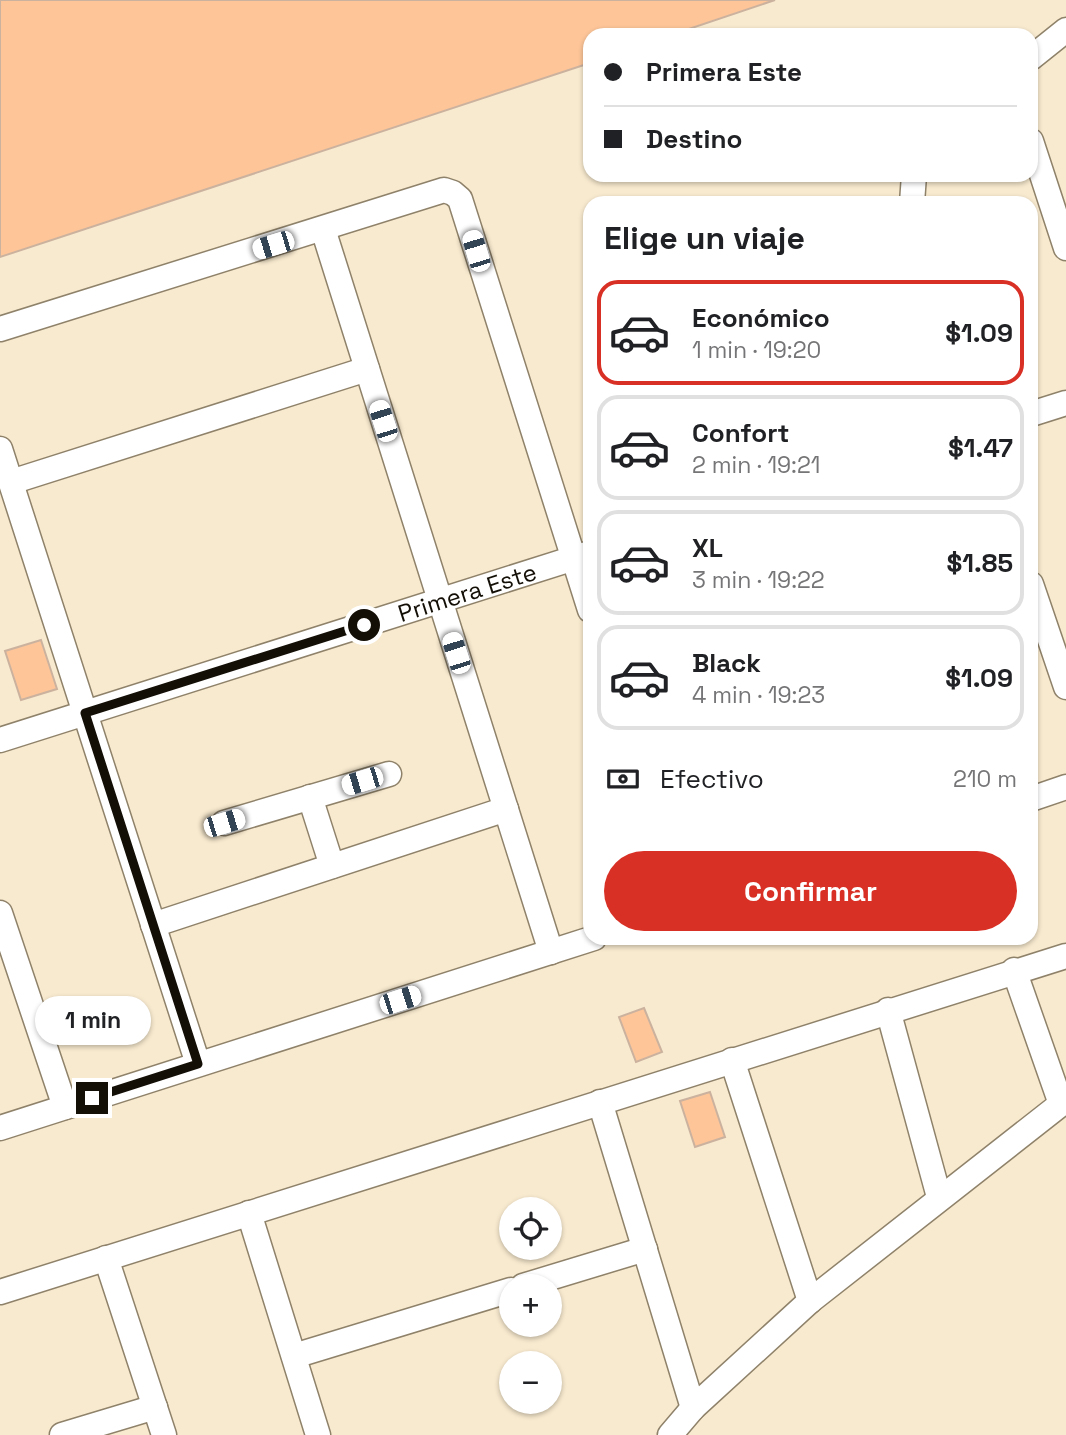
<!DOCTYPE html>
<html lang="es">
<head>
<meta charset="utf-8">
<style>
  :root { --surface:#fff; --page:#f6f6f6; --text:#202124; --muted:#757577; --line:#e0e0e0; --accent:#d93025 }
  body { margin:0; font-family:"Space Grotesk",sans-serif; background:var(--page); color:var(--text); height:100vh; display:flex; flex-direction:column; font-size:26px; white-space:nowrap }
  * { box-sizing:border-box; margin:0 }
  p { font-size:23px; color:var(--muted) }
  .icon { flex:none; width:38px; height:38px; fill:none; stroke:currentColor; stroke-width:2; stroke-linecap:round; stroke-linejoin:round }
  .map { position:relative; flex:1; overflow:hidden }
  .drawer { position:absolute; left:583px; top:196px; width:455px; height:749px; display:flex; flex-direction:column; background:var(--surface); border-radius:21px; box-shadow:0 2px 5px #0004 }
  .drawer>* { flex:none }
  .guide { position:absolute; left:583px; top:28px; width:455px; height:154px; border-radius:21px; box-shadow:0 2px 5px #0004; display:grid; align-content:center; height:154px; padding:0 21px; background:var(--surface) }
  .buttons { position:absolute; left:499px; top:1197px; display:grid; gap:14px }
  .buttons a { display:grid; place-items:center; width:63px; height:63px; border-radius:50%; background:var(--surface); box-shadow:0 2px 5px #0004; font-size:35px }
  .end { position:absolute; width:32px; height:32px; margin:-16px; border:9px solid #130e06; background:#fff; box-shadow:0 0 0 4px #fff }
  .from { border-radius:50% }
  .bubble { position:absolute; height:49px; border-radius:24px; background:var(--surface); box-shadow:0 2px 5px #0004; font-size:23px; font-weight:800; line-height:49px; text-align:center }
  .car { position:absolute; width:21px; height:42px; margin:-21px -10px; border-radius:9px; box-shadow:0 0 5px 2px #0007; background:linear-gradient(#fff 24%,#345 0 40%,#fff 0 76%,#345 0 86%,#fff 0) }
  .guide b { display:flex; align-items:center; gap:24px; height:66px; font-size:26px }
  .guide b+b { border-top:2px solid var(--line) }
  .guide i { width:18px; height:18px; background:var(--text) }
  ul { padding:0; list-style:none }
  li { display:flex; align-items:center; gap:21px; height:105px; margin:0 14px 10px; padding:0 7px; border:4px solid var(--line); border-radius:21px }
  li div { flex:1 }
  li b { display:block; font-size:26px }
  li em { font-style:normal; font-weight:800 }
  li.current { border-color:var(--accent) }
  li>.icon { width:63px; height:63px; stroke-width:1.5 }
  h2 { padding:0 21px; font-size:32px; line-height:84px }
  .pay { display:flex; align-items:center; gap:18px; height:77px; padding:0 21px; font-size:26px }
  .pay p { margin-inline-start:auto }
  .button { display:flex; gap:14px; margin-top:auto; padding:14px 21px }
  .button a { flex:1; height:80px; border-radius:42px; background:var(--accent); color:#fff; font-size:28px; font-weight:800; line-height:80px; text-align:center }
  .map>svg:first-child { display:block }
</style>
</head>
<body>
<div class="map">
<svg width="1066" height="1435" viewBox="0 0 1066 1435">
  <rect width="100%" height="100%" fill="#f8eacf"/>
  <!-- building -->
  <path fill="#fdc598" stroke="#cbb29f" stroke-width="2" d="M0 0H775L671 35H590V63L0 257Z
    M41 640 57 689 21 700 5 651Z
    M644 1008 662 1052 636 1062 619 1017Z
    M710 1092 725 1137 695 1147 680 1101Z"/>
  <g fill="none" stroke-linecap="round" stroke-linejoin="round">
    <defs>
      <g id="minor">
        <path d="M1031 58 1066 30"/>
        <path d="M1031 141 1066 248"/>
        <path d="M912 203 914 175"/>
        <path d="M323 229 551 952"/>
        <path d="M0 329 444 190 453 193 460 199 590 610"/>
        <path d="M1031 414 1066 403"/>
        <path d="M0 449 198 1064"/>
        <path d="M11 482 367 369"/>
        <path d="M1031 584 1066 687"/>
        <path id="s1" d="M0 740 587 554"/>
        <path d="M310 797 332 866"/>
        <path d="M1031 799 1066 787"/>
        <path d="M224 823 389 774"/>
        <path d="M0 913 65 1107"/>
        <path d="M153 925 506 809"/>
        <path d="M1014 970 1061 1104"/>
        <path d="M888 1010 939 1197"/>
        <path d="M732 1060 810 1301"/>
        <path d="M600 1102 693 1408"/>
        <path d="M0 1128 594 938"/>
        <path d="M249 1213 318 1435"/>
        <path d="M106 1258 164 1435"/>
        <path d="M523 1286 645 1249"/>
        <path d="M0 1292 1066 956"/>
        <path d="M294 1356 511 1290"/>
        <path d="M62 1435 155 1407"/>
        <path d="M670 1435 693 1408 810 1301 1061 1104 1066 1096"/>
      </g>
    </defs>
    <!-- minor casing -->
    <use href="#minor" stroke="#8f826a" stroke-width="27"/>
    <!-- minor -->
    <use href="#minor" stroke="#fff" stroke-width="24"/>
  </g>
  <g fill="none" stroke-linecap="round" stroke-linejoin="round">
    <!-- route -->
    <path stroke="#130e06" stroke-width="9" d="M92 1098 198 1064 85 713 364 625"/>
  </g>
  <g text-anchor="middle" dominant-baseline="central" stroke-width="5" stroke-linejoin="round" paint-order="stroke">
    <!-- street labels -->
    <g font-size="24" fill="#130e06" stroke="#fef8ee">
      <text stroke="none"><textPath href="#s1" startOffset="490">Primera Este</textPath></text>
    </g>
  </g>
</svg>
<div class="buttons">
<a><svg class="icon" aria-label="locate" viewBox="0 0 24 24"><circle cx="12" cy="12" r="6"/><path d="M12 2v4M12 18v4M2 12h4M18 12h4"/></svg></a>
<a>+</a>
<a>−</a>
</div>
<i class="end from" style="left:364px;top:625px"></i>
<i class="end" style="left:92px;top:1098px"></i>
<div class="bubble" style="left:35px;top:996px;width:116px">1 min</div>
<i class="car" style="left:273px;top:245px;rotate:253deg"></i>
<i class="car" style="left:476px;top:251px;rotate:343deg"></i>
<i class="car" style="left:383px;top:421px;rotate:342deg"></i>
<i class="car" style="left:456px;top:653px;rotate:342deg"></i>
<i class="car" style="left:362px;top:781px;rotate:253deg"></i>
<i class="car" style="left:224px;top:823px;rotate:73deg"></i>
<i class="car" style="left:400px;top:1000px;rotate:72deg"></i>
<div class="guide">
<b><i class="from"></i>Primera Este</b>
<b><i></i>Destino</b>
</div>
<section class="drawer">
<h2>Elige un viaje</h2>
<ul>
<li class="current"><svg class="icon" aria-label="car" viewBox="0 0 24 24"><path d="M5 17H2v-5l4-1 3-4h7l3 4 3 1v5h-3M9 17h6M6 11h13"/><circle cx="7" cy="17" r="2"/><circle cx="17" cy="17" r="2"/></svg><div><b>Económico</b><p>1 min · 19:20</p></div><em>$1.09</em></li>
<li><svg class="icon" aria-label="car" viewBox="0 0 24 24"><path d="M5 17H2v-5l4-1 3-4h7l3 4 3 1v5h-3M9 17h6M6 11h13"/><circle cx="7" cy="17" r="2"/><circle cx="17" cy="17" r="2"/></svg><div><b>Confort</b><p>2 min · 19:21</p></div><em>$1.47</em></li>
<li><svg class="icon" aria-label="car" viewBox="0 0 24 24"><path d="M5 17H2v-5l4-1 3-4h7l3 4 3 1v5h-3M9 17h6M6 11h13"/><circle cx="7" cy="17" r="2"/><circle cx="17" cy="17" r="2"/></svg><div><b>XL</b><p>3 min · 19:22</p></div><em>$1.85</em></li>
<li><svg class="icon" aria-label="car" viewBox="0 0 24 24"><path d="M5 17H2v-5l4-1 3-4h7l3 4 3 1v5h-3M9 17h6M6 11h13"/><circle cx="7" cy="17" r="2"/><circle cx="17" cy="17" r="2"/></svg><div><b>Black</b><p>4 min · 19:23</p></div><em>$1.09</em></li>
</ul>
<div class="pay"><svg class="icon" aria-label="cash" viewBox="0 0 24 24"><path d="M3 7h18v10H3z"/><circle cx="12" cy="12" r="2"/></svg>Efectivo<p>210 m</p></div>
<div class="button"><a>Confirmar</a></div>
</section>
</div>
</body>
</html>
